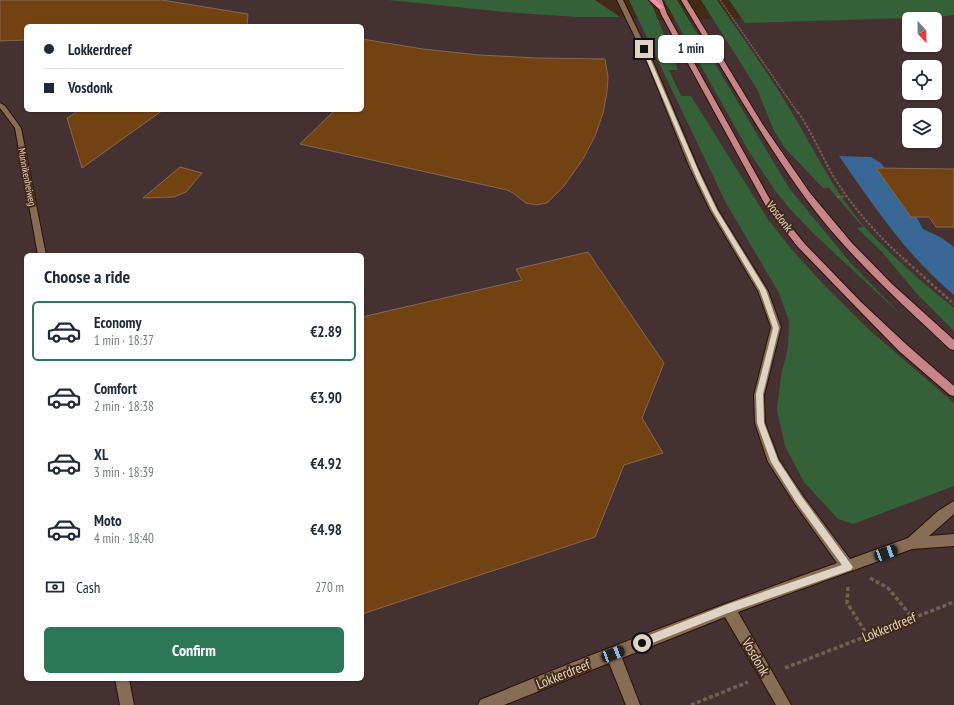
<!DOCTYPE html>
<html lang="en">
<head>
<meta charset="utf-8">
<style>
  :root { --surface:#fff; --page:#f6f6f7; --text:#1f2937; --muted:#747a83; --line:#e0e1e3; --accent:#2c7757 }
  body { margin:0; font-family:"PT Sans Narrow",sans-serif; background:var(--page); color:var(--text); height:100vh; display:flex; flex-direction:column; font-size:15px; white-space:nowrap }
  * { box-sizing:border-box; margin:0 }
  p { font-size:13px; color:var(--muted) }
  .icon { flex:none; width:22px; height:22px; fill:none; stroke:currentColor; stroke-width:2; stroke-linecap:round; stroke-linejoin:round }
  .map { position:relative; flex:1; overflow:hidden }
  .sheet { position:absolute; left:24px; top:253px; width:340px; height:428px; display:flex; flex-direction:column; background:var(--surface); border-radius:6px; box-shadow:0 1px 3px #0004 }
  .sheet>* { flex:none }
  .top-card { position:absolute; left:24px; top:24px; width:340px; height:88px; border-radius:6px; box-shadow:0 1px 3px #0004; display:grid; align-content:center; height:88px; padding:0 20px; background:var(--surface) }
  .needle { width:26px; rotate:158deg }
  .buttons { position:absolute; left:902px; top:12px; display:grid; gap:8px }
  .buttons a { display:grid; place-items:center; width:40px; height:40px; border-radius:6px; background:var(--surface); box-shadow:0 1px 3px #0004; font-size:20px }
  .end { position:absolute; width:18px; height:18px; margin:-9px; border:5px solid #e1d2c6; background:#111; box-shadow:0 0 0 2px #111 }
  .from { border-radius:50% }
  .bubble { position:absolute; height:28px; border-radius:6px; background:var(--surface); box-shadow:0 1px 3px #0004; font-size:13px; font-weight:600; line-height:28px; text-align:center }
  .car { position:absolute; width:12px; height:24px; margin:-12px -6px; border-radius:5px; box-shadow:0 0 3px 1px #0007; background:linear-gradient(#222 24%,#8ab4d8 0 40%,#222 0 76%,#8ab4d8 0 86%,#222 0) }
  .top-card b { display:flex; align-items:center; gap:14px; height:38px; font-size:15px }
  .top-card b+b { border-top:1px solid var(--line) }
  .top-card i { width:10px; height:10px; background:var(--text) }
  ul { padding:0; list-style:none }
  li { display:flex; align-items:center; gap:12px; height:60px; margin:0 8px 6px; padding:0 12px; border:2px solid transparent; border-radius:6px }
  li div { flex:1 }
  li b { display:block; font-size:15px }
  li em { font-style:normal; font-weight:600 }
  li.selected { border-color:var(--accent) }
  li>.icon { width:36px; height:36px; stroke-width:1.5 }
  h2 { padding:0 20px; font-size:18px; line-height:48px }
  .pay { display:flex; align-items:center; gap:10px; height:44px; padding:0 20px; font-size:15px }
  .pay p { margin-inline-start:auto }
  .cta { display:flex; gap:8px; margin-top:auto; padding:8px 20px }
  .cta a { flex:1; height:46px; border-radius:6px; background:var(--accent); color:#fff; font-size:16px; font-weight:600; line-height:46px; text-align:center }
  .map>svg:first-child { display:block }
</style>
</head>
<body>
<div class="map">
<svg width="954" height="705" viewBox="0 0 954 705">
  <rect width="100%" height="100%" fill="#422a16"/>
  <!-- industrial -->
  <path fill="#463132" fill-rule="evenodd" d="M0 0H429L655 20 870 15 954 9V705H0ZM909 19H935V45H909ZM26 26H362V110H26ZM909 67H935V93H909ZM909 115H935V141H909ZM26 255H362V679H26Z"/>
  <!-- green -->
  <path fill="#356138" d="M388 0H595L620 17H578L505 12Z
    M629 0H648L653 7 678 70H669L681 96H691L769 221 793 251 824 285 867 328 954 403V486L853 524 838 519 804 482 785 446 777 410 781 376 788 347 789 321 779 293 726 203Z
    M664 0H677L789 188 848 260 900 314 814 234 790 209 774 189 748 150Z
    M701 0H717C742 37 768 73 791 111 814 149 833 190 862 224 890 255 922 282 954 308V331L918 295 882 252 857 228 863 227 829 188H823L785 148 774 131 757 89Z
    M729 0H954V15L940 17 745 23Z"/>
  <!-- water -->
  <path fill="#386795" d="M839 156 871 157 881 163 912 209 923 229 940 237 953 246 954 248V295C907 256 873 205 839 156Z"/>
  <!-- building -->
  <path fill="#734213" stroke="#836852" d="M0 0H162L248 14 247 26H26V40L0 41Z
    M362 39 423 49 479 55 537 58 605 59 608 77 607 92 603 113 595 136 583 159 564 186 547 203 536 205 526 203 513 193 507 190 300 144 335 110H362Z
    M80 110H163L82 168 67 118Z
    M180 167 202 173 186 192 174 197 143 198Z
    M876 168 954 169V227H936L929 217H911Z
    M588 252 664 363 642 418 663 453 624 465 595 537 362 614V317L522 280 516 269Z"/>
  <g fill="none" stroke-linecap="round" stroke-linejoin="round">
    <defs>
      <path id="minor" d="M617 0H623L654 64 697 166 718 210 768 291 781 327 764 395 765 423 779 460 803 496 850 559 908 538 938 511 954 501V514L929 536 954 534V546L912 549 738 612 791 705H776L725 617 622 658 640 705H626L609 663 504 705H478L480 700C598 651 717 606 837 563L795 504 768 462 755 423 754 395 771 327 758 291 710 210 689 166 648 64Z
        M0 103 5 106 21 128 46 255H38L15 128 0 108Z
        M115 679H129L134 705H120Z"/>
      <path id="major" d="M656 0H662L667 14 773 205 804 243 862 303 907 345 954 386V396L950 395 899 351 856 307 798 247 767 208 661 14Z
        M681 0H687L763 125 810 193 851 242 892 284 954 340V350L950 349C899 301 845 253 804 196 759 133 721 66 681 0Z"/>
      <path id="highway" d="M649 0H656L664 8 659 9Z"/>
    </defs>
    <!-- minor casing -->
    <use href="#minor" stroke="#271201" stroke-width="2"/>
    <!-- major casing -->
    <use href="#major" stroke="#271201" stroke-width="2"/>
    <!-- highway casing -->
    <use href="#highway" stroke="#271201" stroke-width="2"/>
    <!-- path-far3 -->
    <path stroke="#745f4d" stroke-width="1.5" stroke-dasharray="2 1" stroke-linecap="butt" d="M720 0 798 113"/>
    <!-- path-far2 -->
    <path stroke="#745f4d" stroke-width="2" stroke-dasharray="2.5 1.5" stroke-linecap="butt" d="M798 112C811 131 820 152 831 172 850 205 878 236 906 261
      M837 197 848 196"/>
    <!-- path-far1 -->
    <path stroke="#745f4d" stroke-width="2.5" stroke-dasharray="3 2" stroke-linecap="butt" d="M905 260 954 304"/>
    <!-- path -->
    <path stroke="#745f4d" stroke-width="3.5" stroke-dasharray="4 2.5" stroke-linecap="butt" d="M870 578 888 588 912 617
      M848 587 847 603 868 636
      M785 668 954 602
      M691 705 748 682"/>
    <!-- minor -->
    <use href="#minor" fill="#876c56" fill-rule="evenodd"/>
    <!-- major -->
    <use href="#major" fill="#c78489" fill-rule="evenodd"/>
    <!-- highway -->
    <use href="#highway" fill="#f194ab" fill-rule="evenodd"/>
  </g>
  <!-- route -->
  <path fill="#e1d2c6" d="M644 48 646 49 701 177 717 210 766 290 779 328 763 394 764 423 778 460 802 497 853 567 851 570 848 571 728 613 642 647 638 646 637 643 638 640 642 638 728 604 842 565 796 502 771 462 757 423 756 394 773 328 760 291 712 210 696 177 642 49Z"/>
  <g text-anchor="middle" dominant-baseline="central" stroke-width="4" stroke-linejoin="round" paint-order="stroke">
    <!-- far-street labels -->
    <g font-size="10" fill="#e1d2c6" stroke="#422a16">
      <text transform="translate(27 177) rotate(79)">Munnikenheiweg</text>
    </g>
    <!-- street labels -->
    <g font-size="12" fill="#e1d2c6" stroke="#422a16">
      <text transform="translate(780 216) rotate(53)">Vosdonk</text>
    </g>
    <!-- near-street labels -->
    <g font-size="14" fill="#e1d2c6" stroke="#422a16">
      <text transform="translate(889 627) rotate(-22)">Lokkerdreef</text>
      <text transform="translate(756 657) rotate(60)">Vosdonk</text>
      <text transform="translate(563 674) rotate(-22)">Lokkerdreef</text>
    </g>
  </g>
</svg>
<div class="buttons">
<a><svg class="needle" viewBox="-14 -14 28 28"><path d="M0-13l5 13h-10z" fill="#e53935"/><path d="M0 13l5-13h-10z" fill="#747a83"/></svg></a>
<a><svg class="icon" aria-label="locate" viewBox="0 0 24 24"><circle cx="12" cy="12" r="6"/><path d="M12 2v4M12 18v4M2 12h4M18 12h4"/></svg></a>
<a><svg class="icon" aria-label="layers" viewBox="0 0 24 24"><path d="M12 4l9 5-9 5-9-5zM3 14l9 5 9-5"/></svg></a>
</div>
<i class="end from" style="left:642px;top:643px"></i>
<i class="end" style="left:644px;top:49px"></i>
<div class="bubble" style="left:658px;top:35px;width:66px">1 min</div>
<i class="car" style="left:886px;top:553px;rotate:70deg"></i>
<i class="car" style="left:613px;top:654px;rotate:69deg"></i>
<div class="top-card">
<b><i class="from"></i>Lokkerdreef</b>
<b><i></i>Vosdonk</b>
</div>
<section class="sheet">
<h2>Choose a ride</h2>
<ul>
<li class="selected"><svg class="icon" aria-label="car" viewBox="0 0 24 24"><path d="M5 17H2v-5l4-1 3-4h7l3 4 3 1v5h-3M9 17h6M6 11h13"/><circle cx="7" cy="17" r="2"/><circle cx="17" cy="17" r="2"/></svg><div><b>Economy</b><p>1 min · 18:37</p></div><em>€2.89</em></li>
<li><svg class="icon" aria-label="car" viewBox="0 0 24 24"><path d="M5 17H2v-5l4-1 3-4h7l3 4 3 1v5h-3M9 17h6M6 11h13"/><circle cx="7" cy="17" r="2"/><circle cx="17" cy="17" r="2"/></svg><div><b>Comfort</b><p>2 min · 18:38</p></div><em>€3.90</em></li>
<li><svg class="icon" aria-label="car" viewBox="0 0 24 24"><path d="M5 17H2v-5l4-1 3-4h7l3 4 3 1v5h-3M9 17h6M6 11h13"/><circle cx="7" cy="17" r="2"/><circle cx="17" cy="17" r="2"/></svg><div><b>XL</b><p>3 min · 18:39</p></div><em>€4.92</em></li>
<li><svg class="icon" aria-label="car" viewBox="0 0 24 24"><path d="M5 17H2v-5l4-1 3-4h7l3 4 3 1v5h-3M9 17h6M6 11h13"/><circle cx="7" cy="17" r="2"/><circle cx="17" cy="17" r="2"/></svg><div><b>Moto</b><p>4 min · 18:40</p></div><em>€4.98</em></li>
</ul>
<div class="pay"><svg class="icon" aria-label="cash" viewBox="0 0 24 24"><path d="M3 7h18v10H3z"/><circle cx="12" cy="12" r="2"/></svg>Cash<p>270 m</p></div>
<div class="cta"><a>Confirm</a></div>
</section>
</div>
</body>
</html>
